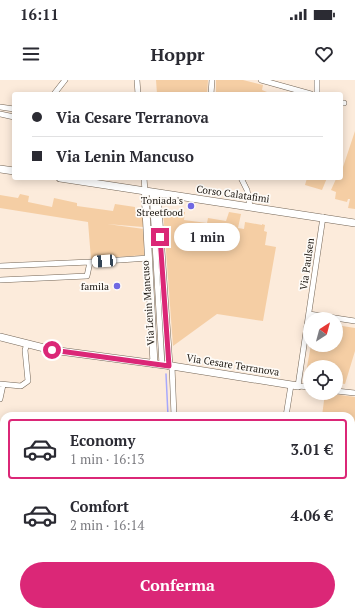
<!DOCTYPE html>
<html lang="it">
<head>
<meta charset="utf-8">
<style>
  :root { --surface:#fff; --page:#f2f2f3; --text:#2b2b33; --muted:#7c7c81; --line:#e1e1e2; --accent:#db2777 }
  body { margin:0; font-family:"PT Serif",serif; background:var(--page); color:var(--text); height:100vh; display:flex; flex-direction:column; font-size:15px; white-space:nowrap }
  * { box-sizing:border-box; margin:0 }
  p { font-size:13px; color:var(--muted) }
  .icon { flex:none; width:22px; height:22px; fill:none; stroke:currentColor; stroke-width:2; stroke-linecap:round; stroke-linejoin:round }
  .map { position:relative; flex:1; overflow:hidden }
  .drawer { position:absolute; left:0px; top:332px; width:355px; height:204px; display:flex; flex-direction:column; background:var(--surface); border-radius:12px 12px 0 0; box-shadow:0 2px 10px #0003 }
  .drawer>* { flex:none }
  .guide { position:absolute; left:12px; top:12px; width:331px; height:88px; border-radius:4px; box-shadow:0 2px 10px #0003; display:grid; align-content:center; height:88px; padding:0 20px; background:var(--surface) }
  .needle { width:26px; rotate:36deg }
  .tools { position:absolute; left:303px; top:232px; display:grid; gap:8px }
  .tools a { display:grid; place-items:center; width:40px; height:40px; border-radius:50%; background:var(--surface); box-shadow:0 2px 10px #0003; font-size:20px }
  .end { position:absolute; width:18px; height:18px; margin:-9px; border:5px solid #db2777; background:#fff; box-shadow:0 0 0 2px #fff }
  .from { border-radius:50% }
  .bubble { position:absolute; height:28px; border-radius:14px; background:var(--surface); box-shadow:0 2px 10px #0003; font-size:13px; font-weight:800; line-height:28px; text-align:center }
  .car { position:absolute; width:12px; height:24px; margin:-12px -6px; border-radius:5px; box-shadow:0 0 3px 1px #0007; background:linear-gradient(#fff 24%,#345 0 40%,#fff 0 76%,#345 0 86%,#fff 0) }
  .guide b { display:flex; align-items:center; gap:14px; height:38px; font-size:15px }
  .guide b+b { border-top:1px solid var(--line) }
  .guide i { width:10px; height:10px; background:var(--text) }
  ul { padding:7px 0 0; list-style:none }
  li { display:flex; align-items:center; gap:12px; height:60px; margin:0 8px 6px; padding:0 12px; border:2px solid transparent; border-radius:4px }
  li div { flex:1 }
  li b { display:block; font-size:15px }
  li em { font-style:normal; font-weight:800 }
  li.on { border-color:var(--accent) }
  li>.icon { width:36px; height:36px; stroke-width:1.5 }
  .primary-button { display:flex; gap:8px; margin-top:auto; padding:8px 20px }
  .primary-button a { flex:1; height:46px; border-radius:24px; background:var(--accent); color:#fff; font-size:16px; font-weight:800; line-height:46px; text-align:center }
  .status { display:flex; justify-content:space-between; align-items:center; height:28px; padding:0 20px; background:var(--surface); direction:ltr }
  .status svg { height:11px; fill:currentColor }
  header { display:flex; justify-content:space-between; align-items:center; height:52px; padding:0 20px; background:var(--surface); font-size:18px; font-weight:800 }
  .map>svg:first-child { display:block }
</style>
</head>
<body>
<div class="status"><b>16:11</b><svg viewBox="0 0 49 12"><path d="M0 12V9h3v3zM5 12V6h3v6zM10 12V3h3v9zM15 12V0h3v12zM26 1h20v11H26zM47 4h2v5h-2z"/></svg></div>
<header><svg class="icon" aria-label="menu" viewBox="0 0 24 24"><path d="M4 6h16M4 12h16M4 18h16"/></svg>Hoppr<svg class="icon" aria-label="heart" viewBox="0 0 24 24"><path d="M12 20l-8-8c-3-5 5-10 8-4 3-6 11-1 8 4z"/></svg></header>
<div class="map">
<svg width="355" height="536" viewBox="0 0 355 536">
  <rect width="100%" height="100%" fill="#fcebdb"/>
  <!-- green -->
  <path fill="#f5cea4" d="M156 0H208L207 14H157Z
    M216 0H243L263 5 262 10 272 14H216Z
    M355 51V129L348 128 350 119H348L347 122 335 119 336 112 331 110 336 99 339 100V98H341V93Z
    M307 98H327L322 110 305 105Z
    M20 114 29 116 28 122 52 127 54 118 77 123V126L113 131 115 124 135 127V130H143V147L107 144 144 149 146 175 91 179 88 142 0 128V115L18 118Z
    M163 130 185 132 184 140 207 143 208 138 226 141 229 132 241 134 238 148 244 149 245 142 262 145V144L265 145 264 151 267 152 265 165 276 167 263 241 217 234 173 266Z
    M336 245 355 248V271L345 304 336 303V287H310V298H305L311 265H336Z
    M325 313 355 317V441L351 440V336H322Z"/>
  <g fill="none" stroke-linecap="round" stroke-linejoin="round">
    <!-- stream -->
    <path stroke="#a7a8fc" stroke-width="1.5" d="M166 294 168 336
      M234 532 236 536"/>
    <defs>
      <path id="street" d="M137 0 138 14
        M261 0 311 14
        M317 0V14
        M54 14 65 0
        M211 14 212 0
        M341 23H344
        M0 27 14 29
        M0 34 14 37
        M144 98 145 111
        M241 98 247 110 250 126
        M152 112 162 285
        M0 186 90 182 149 178
        M0 200 87 196 90 182
        M309 234 355 241
        M172 286 174 336
        M0 304 21 306 28 301 25 270 27 264
        M310 307 298 306 323 137
        M336 311 355 313
        M0 319 3 305
        M286 336 291 305
        M351 486 355 487
        M288 532 290 536"/>
      <path id="secondary" d="M0 89 14 91
        M60 98 355 143
        M145 111 154 284
        M157 113 169 286
        M0 257 52 270 172 286 298 306
        M0 447 4 448
        M195 532 204 536"/>
    </defs>
    <!-- street casing -->
    <use href="#street" stroke="#736556" stroke-width="6"/>
    <!-- secondary casing -->
    <use href="#secondary" stroke="#736556" stroke-width="8"/>
    <!-- street -->
    <use href="#street" stroke="#fff" stroke-width="5"/>
    <!-- secondary -->
    <use href="#secondary" stroke="#fff" stroke-width="7"/>
  </g>
  <g fill="none" stroke-linecap="round" stroke-linejoin="round">
    <!-- route -->
    <path stroke="#db2777" stroke-width="5" d="M52 270 169 286 160 157"/>
  </g>
  <!-- markers -->
  <g fill="#7068e2" stroke="#fefbf7" stroke-width="1.5">
    <circle cx="191" cy="126" r="4"/>
    <circle cx="117" cy="206" r="4"/>
  </g>
  <g text-anchor="middle" dominant-baseline="central" stroke-width="3.5" stroke-linejoin="round" paint-order="stroke">
    <!-- street labels -->
    <g font-size="10" fill="#1b1610" stroke="#fefbf7">
      <text transform="translate(233 114) rotate(8)">Corso Calatafimi</text>
      <text transform="translate(307 184) rotate(-82)">Via Paulsen</text>
      <text transform="translate(148 223) rotate(-94)">Via Lenin Mancuso</text>
      <text transform="translate(233 285) rotate(9)">Via Cesare Terranova</text>
    </g>
    <!-- poi labels -->
    <g font-size="10" fill="#1b1610" stroke="#fefbf7" text-anchor="end">
      <text x="183" y="120">Toniada's<tspan x="183" dy="12">Streetfood</tspan></text>
      <text x="109" y="206">famila</text>
    </g>
  </g>
</svg>
<div class="tools">
<a><svg class="needle" viewBox="-14 -14 28 28"><path d="M0-13l5 13h-10z" fill="#e53935"/><path d="M0 13l5-13h-10z" fill="#7c7c81"/></svg></a>
<a><svg class="icon" aria-label="locate" viewBox="0 0 24 24"><circle cx="12" cy="12" r="6"/><path d="M12 2v4M12 18v4M2 12h4M18 12h4"/></svg></a>
</div>
<i class="end from" style="left:52px;top:270px"></i>
<i class="end" style="left:160px;top:157px"></i>
<div class="bubble" style="left:174px;top:143px;width:66px">1 min</div>
<i class="car" style="left:104px;top:181px;rotate:266deg"></i>
<div class="guide">
<b><i class="from"></i>Via Cesare Terranova</b>
<b><i></i>Via Lenin Mancuso</b>
</div>
<section class="drawer">
<ul>
<li class="on"><svg class="icon" aria-label="car" viewBox="0 0 24 24"><path d="M5 17H2v-5l4-1 3-4h7l3 4 3 1v5h-3M9 17h6M6 11h13"/><circle cx="7" cy="17" r="2"/><circle cx="17" cy="17" r="2"/></svg><div><b>Economy</b><p>1 min · 16:13</p></div><em>3.01 €</em></li>
<li><svg class="icon" aria-label="car" viewBox="0 0 24 24"><path d="M5 17H2v-5l4-1 3-4h7l3 4 3 1v5h-3M9 17h6M6 11h13"/><circle cx="7" cy="17" r="2"/><circle cx="17" cy="17" r="2"/></svg><div><b>Comfort</b><p>2 min · 16:14</p></div><em>4.06 €</em></li>
</ul>
<div class="primary-button"><a>Conferma</a></div>
</section>
</div>
</body>
</html>
